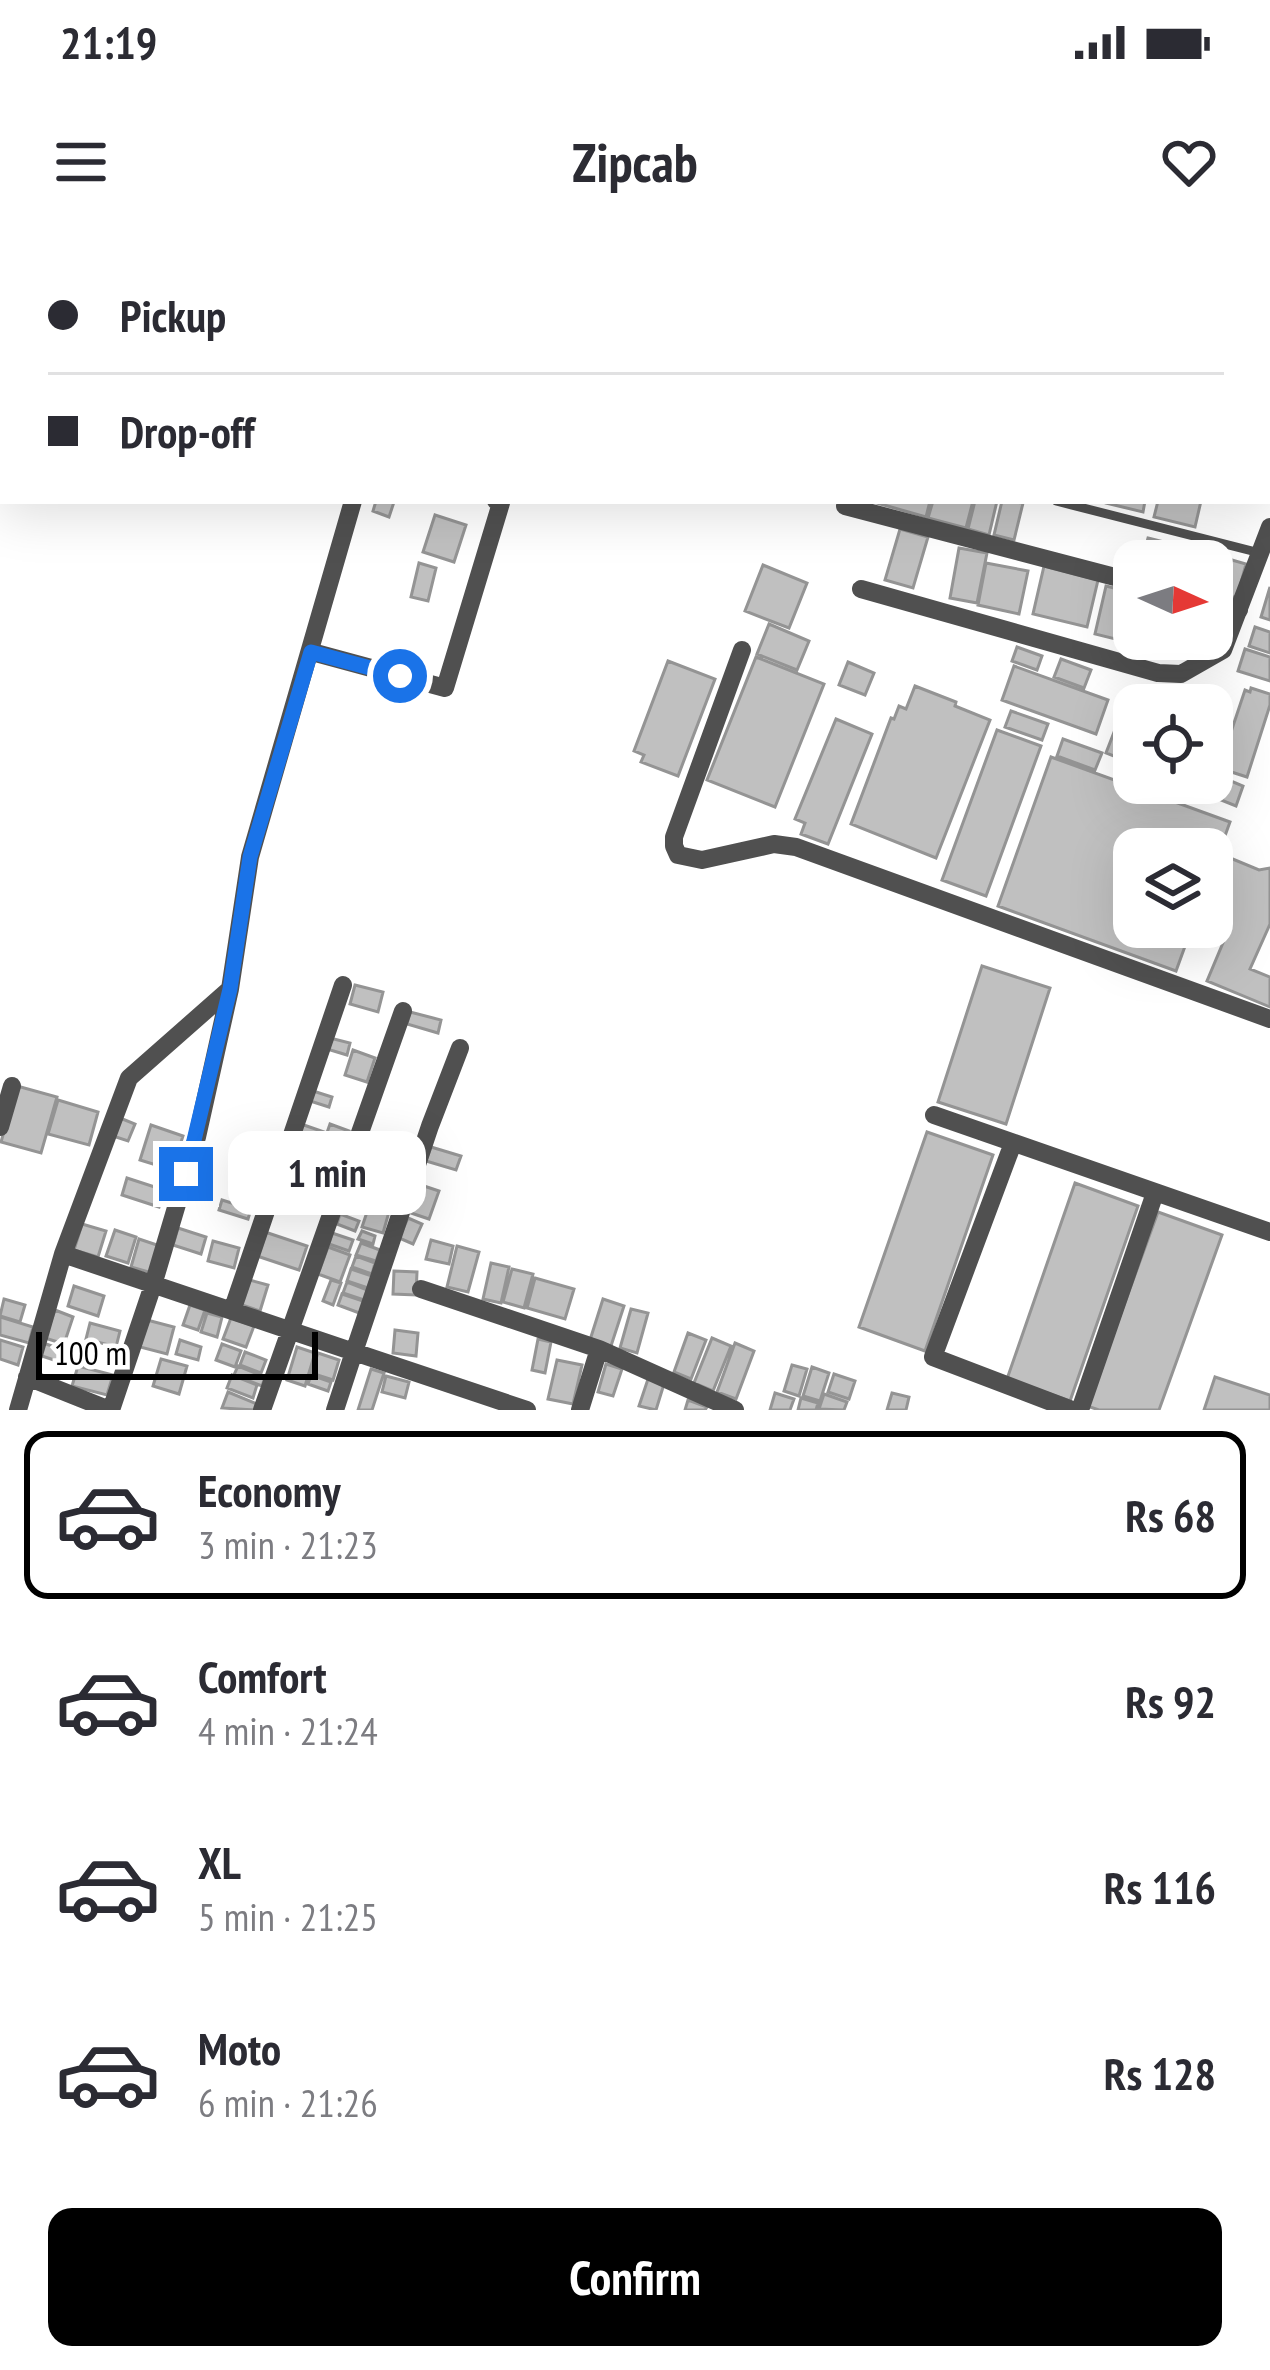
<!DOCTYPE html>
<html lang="en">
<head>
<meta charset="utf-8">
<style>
  :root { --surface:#fff; --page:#f7f7f7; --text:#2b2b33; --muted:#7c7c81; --line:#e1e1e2; --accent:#000 }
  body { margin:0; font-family:"PT Sans Narrow",sans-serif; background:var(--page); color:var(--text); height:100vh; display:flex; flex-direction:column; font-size:45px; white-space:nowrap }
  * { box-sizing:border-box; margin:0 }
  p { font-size:39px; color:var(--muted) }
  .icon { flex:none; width:66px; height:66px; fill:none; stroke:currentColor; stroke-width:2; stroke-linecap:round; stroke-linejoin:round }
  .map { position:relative; height:1170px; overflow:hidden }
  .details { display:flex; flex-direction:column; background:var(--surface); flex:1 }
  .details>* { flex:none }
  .guide { position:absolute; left:0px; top:0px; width:1272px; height:264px; box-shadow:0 12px 48px #0002; display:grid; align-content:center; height:264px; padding:0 48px; background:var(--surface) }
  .needle { width:78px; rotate:93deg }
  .buttons { position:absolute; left:1113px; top:300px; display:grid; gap:24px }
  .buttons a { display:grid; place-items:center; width:120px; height:120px; border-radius:24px; background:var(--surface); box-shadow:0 12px 48px #0002; font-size:60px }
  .scale { position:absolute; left:36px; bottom:30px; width:282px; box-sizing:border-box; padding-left:12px; border:6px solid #000; border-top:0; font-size:33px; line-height:42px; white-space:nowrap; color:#000; -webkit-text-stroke:9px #fff; paint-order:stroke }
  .end { position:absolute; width:54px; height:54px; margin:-27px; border:15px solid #1a73e8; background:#fff; box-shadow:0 0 0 6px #fff }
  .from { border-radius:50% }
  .bubble { position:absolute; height:84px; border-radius:24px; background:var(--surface); box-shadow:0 12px 48px #0002; font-size:39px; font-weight:700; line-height:84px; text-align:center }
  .guide b { display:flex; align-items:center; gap:42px; height:114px; font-size:45px }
  .guide b+b { border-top:3px solid var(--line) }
  .guide i { width:30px; height:30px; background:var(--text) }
  ul { padding:21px 0 0; list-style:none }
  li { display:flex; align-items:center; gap:36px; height:168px; margin:0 24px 18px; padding:0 24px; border:6px solid transparent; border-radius:24px }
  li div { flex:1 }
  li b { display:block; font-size:45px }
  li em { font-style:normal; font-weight:700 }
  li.on { border-color:var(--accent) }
  li>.icon { width:108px; height:108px; stroke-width:1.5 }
  .action { display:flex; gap:24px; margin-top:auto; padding:24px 48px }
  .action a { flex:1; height:138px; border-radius:24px; background:var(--accent); color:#fff; font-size:48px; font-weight:700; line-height:138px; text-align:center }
  .status { display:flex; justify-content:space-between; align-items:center; height:84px; padding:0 60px; background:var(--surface); direction:ltr }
  .status svg { height:33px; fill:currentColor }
  header { display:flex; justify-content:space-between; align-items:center; height:156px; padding:0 48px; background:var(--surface); font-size:54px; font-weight:700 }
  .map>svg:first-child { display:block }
</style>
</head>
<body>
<div class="status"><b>21:19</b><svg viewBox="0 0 49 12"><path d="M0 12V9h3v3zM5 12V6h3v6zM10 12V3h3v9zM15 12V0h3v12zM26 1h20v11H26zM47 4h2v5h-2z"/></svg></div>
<header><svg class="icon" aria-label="menu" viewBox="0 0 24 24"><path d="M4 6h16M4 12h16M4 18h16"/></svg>Zipcab<svg class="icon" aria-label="heart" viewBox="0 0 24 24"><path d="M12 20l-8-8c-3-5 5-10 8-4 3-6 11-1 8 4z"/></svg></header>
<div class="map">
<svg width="1270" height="1170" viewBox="0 0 1270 1170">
  <rect width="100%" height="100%" fill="#fff"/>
  <!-- building -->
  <path fill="#c0c0c0" stroke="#949494" stroke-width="3" d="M74 0H123L122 3H73Z
    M230 0H376L375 3H238Z
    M376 261 394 262 389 277 373 271Z
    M877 261H930L926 277 877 263Z
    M933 261H973L966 288 928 278Z
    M975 261H997L989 295 968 289Z
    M1002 261 1023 263 1014 300 994 295Z
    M1106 261H1145L1143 272 1106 263Z
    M1158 261H1201L1195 287 1154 277Z
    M435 275 466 285 454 322 423 312Z
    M900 289 928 297 913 348 885 340Z
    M1148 298 1196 310 1194 321H1142Z
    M959 308 987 313 977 363 950 358Z
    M1225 318 1246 324 1237 358 1215 352Z
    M419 323 436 328 428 361 411 357Z
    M986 323 1028 331 1019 374 978 365Z
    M763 325 807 343 789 388 745 371Z
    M1044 326 1098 340 1087 387 1033 374Z
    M1106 346 1134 353V399H1162L1160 410 1095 394Z
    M1270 347V380L1261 377Z
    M769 384 809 401 797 430 757 414Z
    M1255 387 1270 392V413L1249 406Z
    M1017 407 1042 416 1037 430 1012 421Z
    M1245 409 1270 417V441L1238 431Z
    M756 417 824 444 775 567 707 540Z
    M1061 419 1091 430 1084 448 1054 437Z
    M668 421 715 439 678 536 641 522 644 515 634 511Z
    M848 422 874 433 865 455 839 445Z
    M1014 426 1108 460 1096 494 1002 460Z
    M915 446 956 462 955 466 990 480 936 618 851 584 891 478 894 479 899 466 906 469Z
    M1251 448 1270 454V465L1247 537 1219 528 1245 450 1250 452Z
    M1011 471 1048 484 1042 500 1005 487Z
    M836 479 872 494 828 604 801 594 805 583 795 579Z
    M1118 482 1134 488V524L1106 513Z
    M997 490 1041 506 986 656 942 640Z
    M1063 499 1102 513 1095 530 1057 516Z
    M1051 517 1230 582 1212 632V609H1134V687H1192L1176 731 998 666Z
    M1212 533 1243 546 1236 566 1196 550 1199 543H1212Z
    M1223 615 1259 630 1270 628V684L1250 729 1270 737V767L1207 741 1225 698 1204 689 1212 687V669L1217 658 1212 656V641Z
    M982 726 1050 748 1006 884 938 862Z
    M355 745 383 752 378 772 350 764Z
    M410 772 441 780 438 793 407 784Z
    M330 798 350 803 347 815 327 809Z
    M353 810 375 818 367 842 345 835Z
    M17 846 57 857 41 913 1 902Z
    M313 851 332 857 329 867 310 861Z
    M58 860 98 872 89 905 48 894Z
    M120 878 135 884 128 901 113 896Z
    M301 884 324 892 313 927 290 919Z
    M330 884 349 891 341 917 321 910Z
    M151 885 183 896 172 930 140 920Z
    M927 892 993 915 925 1111 859 1087Z
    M240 897 254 901 247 926 233 922Z
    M431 907 461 916 456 930 426 921Z
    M315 926 336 933 331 949 310 942Z
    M127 938 164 950 159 967 122 955Z
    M355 942 371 947 368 957 352 952Z
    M1075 943 1138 966 1070 1161 1007 1139Z
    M418 944 439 951 429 979 408 972Z
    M346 954 370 960 367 969 344 962Z
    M222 960 251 969 248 979 219 970Z
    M369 966 389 972 383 993 362 987Z
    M1158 972 1222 995 1159 1170H1099L1087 1166Z
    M340 974 359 981 355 991 337 984Z
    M408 978 422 984 413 1004 399 998Z
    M82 984 106 991 98 1017 74 1010Z
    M178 988 206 997 201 1014 173 1005Z
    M115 990 136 997 128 1023 106 1016Z
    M362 991 375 996 373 1004 358 999Z
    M265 992 307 1006 299 1030 257 1016Z
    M332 993 353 1000 349 1011 329 1004Z
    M139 999 160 1006 152 1033 131 1027Z
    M431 1000 453 1006 449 1024 426 1019Z
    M213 1001 239 1008 234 1028 208 1021Z
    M361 1003 380 1010 376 1021 356 1015Z
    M457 1006 479 1012 468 1052 447 1047Z
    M328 1007 350 1015 340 1042 318 1034Z
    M356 1016 375 1023 372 1034 352 1027Z
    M491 1023 509 1027 501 1063 483 1059Z
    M351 1029 372 1036 368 1048 347 1041Z
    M512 1029 533 1034 524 1068 503 1062Z
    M394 1031 417 1032 416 1055 393 1054Z
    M535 1038 574 1049 565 1079 527 1068Z
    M246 1039 268 1045 260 1071 239 1064Z
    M331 1040 341 1043 333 1065 323 1061Z
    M347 1042 370 1051 367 1061 343 1053Z
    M74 1046 104 1056 98 1076 68 1066Z
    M342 1054 366 1062 362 1074 338 1065Z
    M4 1059 25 1065 20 1082 0 1076Z
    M603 1059 624 1066 611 1106 590 1100Z
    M190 1065 205 1070 198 1090 183 1085Z
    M631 1069 648 1073 637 1113 620 1108Z
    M55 1070 73 1077 64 1104 45 1098Z
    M207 1073 222 1077 217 1097 201 1092Z
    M0 1077 33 1087 29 1103 0 1095Z
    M231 1078 254 1086 246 1107 223 1099Z
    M147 1080 174 1087 167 1114 140 1107Z
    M90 1083 120 1091 116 1107 86 1099Z
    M395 1090 418 1093 416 1116 393 1113Z
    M688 1093 706 1100 691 1139 674 1132Z
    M712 1098 731 1106 713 1151 694 1143Z
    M538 1099 551 1102 545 1133 532 1130Z
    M0 1100 23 1107 18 1125 0 1119Z
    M180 1100 201 1107 198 1120 176 1114Z
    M40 1102 73 1113 69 1125 36 1114Z
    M735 1103 754 1111 736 1159 717 1152Z
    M222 1104 241 1111 235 1127 216 1120Z
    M297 1107 315 1113 305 1146 287 1140Z
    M245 1112 266 1120 261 1133 240 1125Z
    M318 1113 339 1120 333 1140 311 1133Z
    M161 1119 187 1126 179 1154 153 1146Z
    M557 1120 582 1125 573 1164 548 1159Z
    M606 1124 622 1129 613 1156 598 1152Z
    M792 1125 807 1129 799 1156 784 1151Z
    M78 1126 113 1135 107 1155 72 1146Z
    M238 1126 265 1137 262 1146 234 1135Z
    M812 1127 829 1133 820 1161 803 1156Z
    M371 1129 384 1133 372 1170H358Z
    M834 1134 855 1141 849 1159 828 1152Z
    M232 1135 257 1145 253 1158 227 1148Z
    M311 1135 331 1142 328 1151 308 1144Z
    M386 1136 409 1142 405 1158 382 1152Z
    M1215 1137 1270 1155V1170H1204Z
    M648 1139 664 1144 656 1170 639 1166Z
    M228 1152 257 1164 255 1170 222 1168Z
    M775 1153 794 1159 790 1170H770Z
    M892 1153 909 1157 906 1170H887Z
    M824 1154 847 1162 844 1170 819 1169Z
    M801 1158 818 1163 816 1170H798Z
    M688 1160 707 1167 705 1170H685Z"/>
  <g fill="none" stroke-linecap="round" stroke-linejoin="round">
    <!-- lane -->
    <path stroke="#505050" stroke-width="9" d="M1056 261 1260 313"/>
    <!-- street -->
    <path stroke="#505050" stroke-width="18" d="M536 0 545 3
      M1200 0 1207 3
      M425 3 426 0
      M968 3 970 0
      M1054 3 1055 0
      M1269 28 1270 29
      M1269 54 1270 51
      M0 70 3 71
      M1269 223H1270
      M845 266 1134 342
      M861 349 1158 433 1181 434 1223 410 1270 287
      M1212 362 1239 370
      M742 410 674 597V606L678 615 702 620 774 604 796 607 1270 779
      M312 412 445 448 501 263 496 261
      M230 749 129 838 63 1014 354 1112 430 886 460 808
      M934 875 1270 992
      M0 887 12 846
      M1013 903 933 1117 1072 1170
      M421 1049 599 1109 735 1170
      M232 1071 343 745
      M27 1137 110 1170
      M18 1170 63 1014
      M111 1170 153 1045 197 897 230 749 250 617 353 261
      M262 1170 403 771
      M335 1170 354 1112 527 1170
      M580 1170 599 1109
      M1080 1170 1155 953"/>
  </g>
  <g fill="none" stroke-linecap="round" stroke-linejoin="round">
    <!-- route -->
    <path stroke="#1a73e8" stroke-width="15" d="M186 934 230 749 250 617 311 412 400 436"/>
  </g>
</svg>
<div class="buttons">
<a><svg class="needle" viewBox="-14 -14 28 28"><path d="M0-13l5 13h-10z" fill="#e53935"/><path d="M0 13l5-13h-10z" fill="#7c7c81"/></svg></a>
<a><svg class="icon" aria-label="locate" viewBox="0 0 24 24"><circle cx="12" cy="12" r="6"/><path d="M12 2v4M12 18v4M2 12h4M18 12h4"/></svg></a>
<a><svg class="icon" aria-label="layers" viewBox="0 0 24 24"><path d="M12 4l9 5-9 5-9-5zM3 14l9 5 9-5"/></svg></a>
</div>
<div class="scale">100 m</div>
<i class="end from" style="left:400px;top:436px"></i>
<i class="end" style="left:186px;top:934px"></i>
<div class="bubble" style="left:228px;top:891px;width:198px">1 min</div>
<div class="guide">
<b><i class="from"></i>Pickup</b>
<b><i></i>Drop-off</b>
</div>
</div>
<section class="details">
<ul>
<li class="on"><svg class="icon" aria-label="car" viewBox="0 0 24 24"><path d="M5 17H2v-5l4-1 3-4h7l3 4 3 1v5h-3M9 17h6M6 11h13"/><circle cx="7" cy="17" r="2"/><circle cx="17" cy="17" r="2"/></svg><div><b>Economy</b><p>3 min · 21:23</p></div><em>Rs 68</em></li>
<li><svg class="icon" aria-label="car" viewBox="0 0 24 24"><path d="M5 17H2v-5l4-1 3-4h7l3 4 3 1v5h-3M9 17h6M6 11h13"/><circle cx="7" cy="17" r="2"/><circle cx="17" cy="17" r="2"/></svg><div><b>Comfort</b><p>4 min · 21:24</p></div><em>Rs 92</em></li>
<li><svg class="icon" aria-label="car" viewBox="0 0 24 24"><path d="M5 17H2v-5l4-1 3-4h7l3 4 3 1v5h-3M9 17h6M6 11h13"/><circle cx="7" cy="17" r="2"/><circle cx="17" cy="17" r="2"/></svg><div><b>XL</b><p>5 min · 21:25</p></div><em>Rs 116</em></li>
<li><svg class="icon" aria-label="car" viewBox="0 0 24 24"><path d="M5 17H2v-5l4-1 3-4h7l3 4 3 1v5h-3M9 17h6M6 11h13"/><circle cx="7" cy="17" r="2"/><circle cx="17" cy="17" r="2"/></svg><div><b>Moto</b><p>6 min · 21:26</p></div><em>Rs 128</em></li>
</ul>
<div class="action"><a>Confirm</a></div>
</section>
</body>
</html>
